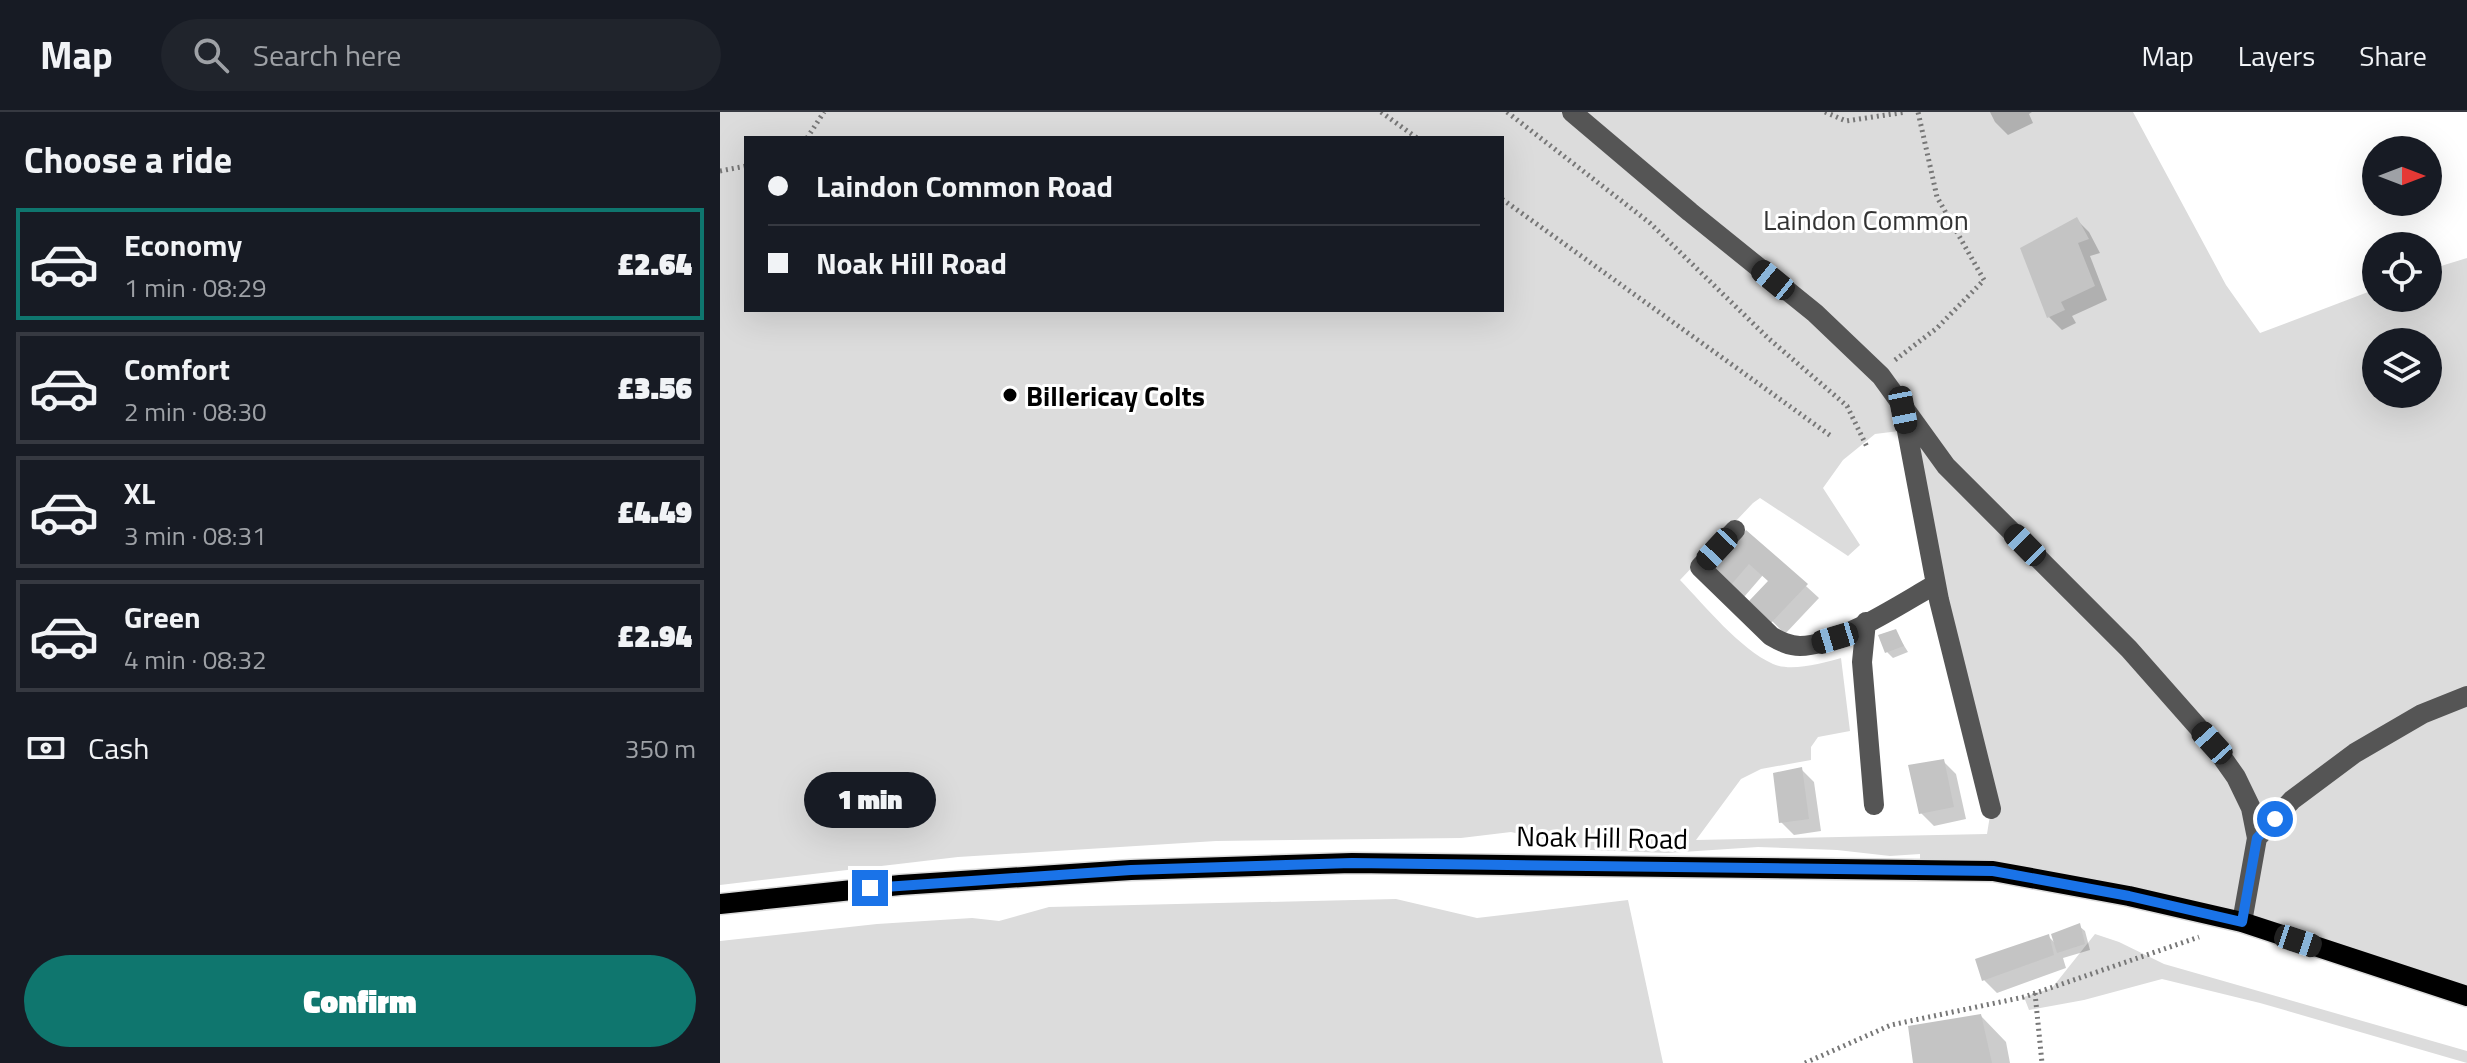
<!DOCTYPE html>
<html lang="en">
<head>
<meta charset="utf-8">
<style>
  :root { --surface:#171b24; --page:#20242c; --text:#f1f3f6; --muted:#9ea1a6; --line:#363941; --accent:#0f766e }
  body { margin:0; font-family:"Titillium Web",sans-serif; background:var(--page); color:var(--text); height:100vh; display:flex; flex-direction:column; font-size:30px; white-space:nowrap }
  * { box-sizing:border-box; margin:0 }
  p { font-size:26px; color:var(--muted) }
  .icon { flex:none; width:44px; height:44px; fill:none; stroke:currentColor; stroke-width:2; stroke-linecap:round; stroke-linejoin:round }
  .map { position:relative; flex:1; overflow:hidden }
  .panel { display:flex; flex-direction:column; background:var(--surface); width:720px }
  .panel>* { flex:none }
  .top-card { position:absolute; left:24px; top:24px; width:760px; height:176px; border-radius:0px; box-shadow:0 8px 32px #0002; display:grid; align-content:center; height:176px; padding:0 24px; background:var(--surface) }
  .needle { width:52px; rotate:90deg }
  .controls { position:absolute; left:1642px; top:24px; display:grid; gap:16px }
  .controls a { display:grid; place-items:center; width:80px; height:80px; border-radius:50%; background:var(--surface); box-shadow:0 8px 32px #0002; font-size:40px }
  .end { position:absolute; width:36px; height:36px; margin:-18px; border:10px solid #1a73e8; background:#fff; box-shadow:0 0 0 4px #fff }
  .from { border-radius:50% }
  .bubble { position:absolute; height:56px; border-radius:28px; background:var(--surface); box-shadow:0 8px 32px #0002; font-size:26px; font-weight:800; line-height:56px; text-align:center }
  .car { position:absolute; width:24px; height:48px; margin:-24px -12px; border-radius:10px; box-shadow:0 0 6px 2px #0007; background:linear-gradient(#222 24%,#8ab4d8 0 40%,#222 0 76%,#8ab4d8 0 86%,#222 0) }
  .top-card b { display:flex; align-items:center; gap:28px; height:76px; font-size:30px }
  .top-card b+b { border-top:2px solid var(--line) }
  .top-card i { width:20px; height:20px; background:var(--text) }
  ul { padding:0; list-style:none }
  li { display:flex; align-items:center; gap:24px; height:112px; margin:0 16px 12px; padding:0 8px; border:4px solid var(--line); border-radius:0px }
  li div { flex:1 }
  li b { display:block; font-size:30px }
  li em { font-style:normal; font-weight:800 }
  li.active { border-color:var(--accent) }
  li>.icon { width:72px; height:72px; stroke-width:1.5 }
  h2 { padding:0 24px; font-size:36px; line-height:96px }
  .pay { display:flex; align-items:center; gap:20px; height:88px; padding:0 24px; font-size:30px }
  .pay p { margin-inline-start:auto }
  .primary-button { display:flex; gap:16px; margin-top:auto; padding:16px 24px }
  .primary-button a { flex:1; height:92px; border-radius:48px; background:var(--accent); color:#fff; font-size:32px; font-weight:800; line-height:92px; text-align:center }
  header { display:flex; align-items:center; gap:48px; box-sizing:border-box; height:112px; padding:0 40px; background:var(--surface); border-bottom:2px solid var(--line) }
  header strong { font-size:38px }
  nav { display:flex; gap:44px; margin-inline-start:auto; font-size:28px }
  .search { width:560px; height:72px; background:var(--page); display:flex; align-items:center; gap:20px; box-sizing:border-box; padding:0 28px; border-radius:44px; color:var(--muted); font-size:30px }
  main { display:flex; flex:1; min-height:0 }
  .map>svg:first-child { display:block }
</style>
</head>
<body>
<header>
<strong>Map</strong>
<div class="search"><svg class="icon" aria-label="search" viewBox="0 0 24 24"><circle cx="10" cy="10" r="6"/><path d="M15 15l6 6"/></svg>Search here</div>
<nav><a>Map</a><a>Layers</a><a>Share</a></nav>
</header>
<main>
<section class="panel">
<h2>Choose a ride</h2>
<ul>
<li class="active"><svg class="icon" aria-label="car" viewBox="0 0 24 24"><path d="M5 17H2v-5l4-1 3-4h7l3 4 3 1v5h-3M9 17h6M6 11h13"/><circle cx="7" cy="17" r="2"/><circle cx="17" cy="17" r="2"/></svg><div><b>Economy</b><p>1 min · 08:29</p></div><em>£2.64</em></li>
<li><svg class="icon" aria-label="car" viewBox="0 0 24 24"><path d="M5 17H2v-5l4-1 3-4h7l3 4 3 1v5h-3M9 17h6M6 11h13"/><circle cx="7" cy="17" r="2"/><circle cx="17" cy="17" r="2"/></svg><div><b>Comfort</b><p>2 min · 08:30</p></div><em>£3.56</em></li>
<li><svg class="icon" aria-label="car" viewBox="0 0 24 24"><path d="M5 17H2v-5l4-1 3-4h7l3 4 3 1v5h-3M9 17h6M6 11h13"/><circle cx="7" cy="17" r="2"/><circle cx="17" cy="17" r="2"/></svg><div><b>XL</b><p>3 min · 08:31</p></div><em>£4.49</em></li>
<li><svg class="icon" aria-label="car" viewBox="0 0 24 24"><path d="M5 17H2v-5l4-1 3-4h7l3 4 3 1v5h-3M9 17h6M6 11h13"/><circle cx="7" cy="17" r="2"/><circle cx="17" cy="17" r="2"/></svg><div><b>Green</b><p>4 min · 08:32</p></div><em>£2.94</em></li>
</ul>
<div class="pay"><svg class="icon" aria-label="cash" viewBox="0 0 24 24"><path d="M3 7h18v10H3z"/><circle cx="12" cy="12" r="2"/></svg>Cash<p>350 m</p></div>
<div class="primary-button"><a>Confirm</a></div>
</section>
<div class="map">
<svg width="1747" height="951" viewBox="0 0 1747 951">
  <rect width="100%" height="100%" fill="#fff"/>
  <!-- green -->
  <path fill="#dcdcdc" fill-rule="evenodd" d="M0 0H1413L1506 173 1540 221 1656 177V186H1708V158L1747 146V885L1409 784 1200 758V742L1170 744 1117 738 1038 735 947 741 871 738 791 720 741 726 496 729 238 745 0 773ZM26 26H782V198H26ZM1656 230H1708V282H1656ZM1187 318 1271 697 1267 722 976 728 1021 667 1041 657 1091 648V635L1098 625 1130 619 1121 546C1103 551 1071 560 1053 552 1020 537 985 494 960 468L1033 391 1040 386 1128 444 1140 433 1103 376 1123 348 1155 322Z
    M676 787 757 806 908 788 943 951H0V829L157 812 252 806 279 809 329 795Z
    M1375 822 1399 830 1444 852 1747 939V951L1540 891 1442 867 1364 888 1309 898 1304 885 1332 876Z"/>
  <!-- shadow -->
  <path fill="#0003" d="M1270 0H1312L1309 2 1313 11 1288 23 1275 10Z
    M1356 107 1369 120 1380 141 1370 144 1387 188 1352 204 1356 211 1342 218 1329 205Z
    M1027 420 1099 486 1065 522 1032 489 1050 470 1043 463 1024 485 995 457Z
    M1175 519 1188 540 1173 546 1167 540Z
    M1223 649 1236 662 1246 707 1214 714 1201 701Z
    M1081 657 1094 670 1101 719 1074 723 1061 710Z
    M1359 814 1365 819 1370 838 1343 846 1346 856 1277 881 1264 868 1328 824 1337 833Z
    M1261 904 1286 930 1290 951H1195Z"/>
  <!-- building -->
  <path fill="#c4c4c4" d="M1357 105 1369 127 1358 131 1375 174 1341 190 1345 198 1327 206 1300 136Z
    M1026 418 1088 472 1051 511 1029 489 1048 469 1029 452 1010 474 992 457Z
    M1176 517 1184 534 1165 541 1158 523Z
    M1224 647 1234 695 1199 702 1188 653Z
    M1082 655 1089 707 1059 711 1053 661Z
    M1360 811 1365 832 1337 841 1331 822Z
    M1329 822 1334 843 1262 869 1255 847Z
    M1261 902 1272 951H1193L1188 914Z"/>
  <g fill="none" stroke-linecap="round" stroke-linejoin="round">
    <defs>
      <path id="major" d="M0 792 180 773 411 758 632 751 1273 759 1409 784 1522 810 1747 884"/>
    </defs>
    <!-- major casing -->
    <use href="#major" stroke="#dbdbdb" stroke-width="23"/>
    <!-- path -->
    <path stroke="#777" stroke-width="5" stroke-dasharray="2 4" stroke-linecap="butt" d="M661 0 697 26
      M787 0 930 111 1048 226 1127 294 1148 337
      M1105 0 1126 9 1186 0
      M87 26 104 0
      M0 59 26 54
      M782 87 1111 324
      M1175 248 1217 216 1264 168 1217 85 1198 0
      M1315 881 1322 951
      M1085 951 1171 913 1304 885 1479 825"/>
    <!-- minor -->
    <path stroke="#555" stroke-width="20" d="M852 0 970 100 1095 201 1161 264 1226 354 1409 537 1492 631 1516 665 1531 696 1537 726 1522 810
      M1184 303 1219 488 1271 697
      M1015 418 980 455 1051 524C1060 529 1069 534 1080 534 1118 534 1182 491 1216 472
      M1146 510 1142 550 1154 693
      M1537 726 1572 688 1635 641 1702 602 1747 584"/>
    <!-- major -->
    <use href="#major" stroke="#000" stroke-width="20"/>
  </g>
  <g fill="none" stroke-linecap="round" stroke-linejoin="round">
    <!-- route -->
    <path stroke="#1a73e8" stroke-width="10" d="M150 776 411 758 632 751 1273 759 1409 784 1522 810 1537 726 1555 707"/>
  </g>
  <!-- markers -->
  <circle fill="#000" stroke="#fff" stroke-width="3" cx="290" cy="283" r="8"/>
  <g text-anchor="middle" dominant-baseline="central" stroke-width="6" stroke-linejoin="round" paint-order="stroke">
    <!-- park labels -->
    <g font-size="28" fill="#333" stroke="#fff">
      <text x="1146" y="107">Laindon Common</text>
    </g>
    <!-- poi labels -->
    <g font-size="28" font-weight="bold" fill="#000" stroke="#fff" text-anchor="start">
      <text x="306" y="283">Billericay Colts</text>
    </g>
    <!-- street labels -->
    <g font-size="28" fill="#000" stroke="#fff">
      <text transform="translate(882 725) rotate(1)">Noak Hill Road</text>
    </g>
  </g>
</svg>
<div class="controls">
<a><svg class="needle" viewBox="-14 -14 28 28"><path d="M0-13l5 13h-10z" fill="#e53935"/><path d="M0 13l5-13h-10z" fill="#9ea1a6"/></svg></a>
<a><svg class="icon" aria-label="locate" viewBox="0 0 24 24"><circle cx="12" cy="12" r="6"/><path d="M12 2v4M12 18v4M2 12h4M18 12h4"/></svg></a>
<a><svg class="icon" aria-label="layers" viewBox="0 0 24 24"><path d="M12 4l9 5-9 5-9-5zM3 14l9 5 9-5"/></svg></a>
</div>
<i class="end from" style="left:1555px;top:707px"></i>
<i class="end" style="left:150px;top:776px"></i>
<div class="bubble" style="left:84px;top:660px;width:132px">1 min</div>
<i class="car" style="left:1053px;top:168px;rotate:309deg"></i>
<i class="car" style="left:1183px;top:298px;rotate:169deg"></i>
<i class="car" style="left:1305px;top:433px;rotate:315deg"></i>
<i class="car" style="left:997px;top:437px;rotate:223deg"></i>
<i class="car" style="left:1115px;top:526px;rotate:253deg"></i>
<i class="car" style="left:1492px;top:631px;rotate:318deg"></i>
<i class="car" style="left:1578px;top:829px;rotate:108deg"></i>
<div class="top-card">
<b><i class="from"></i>Laindon Common Road</b>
<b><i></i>Noak Hill Road</b>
</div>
</div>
</main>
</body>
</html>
